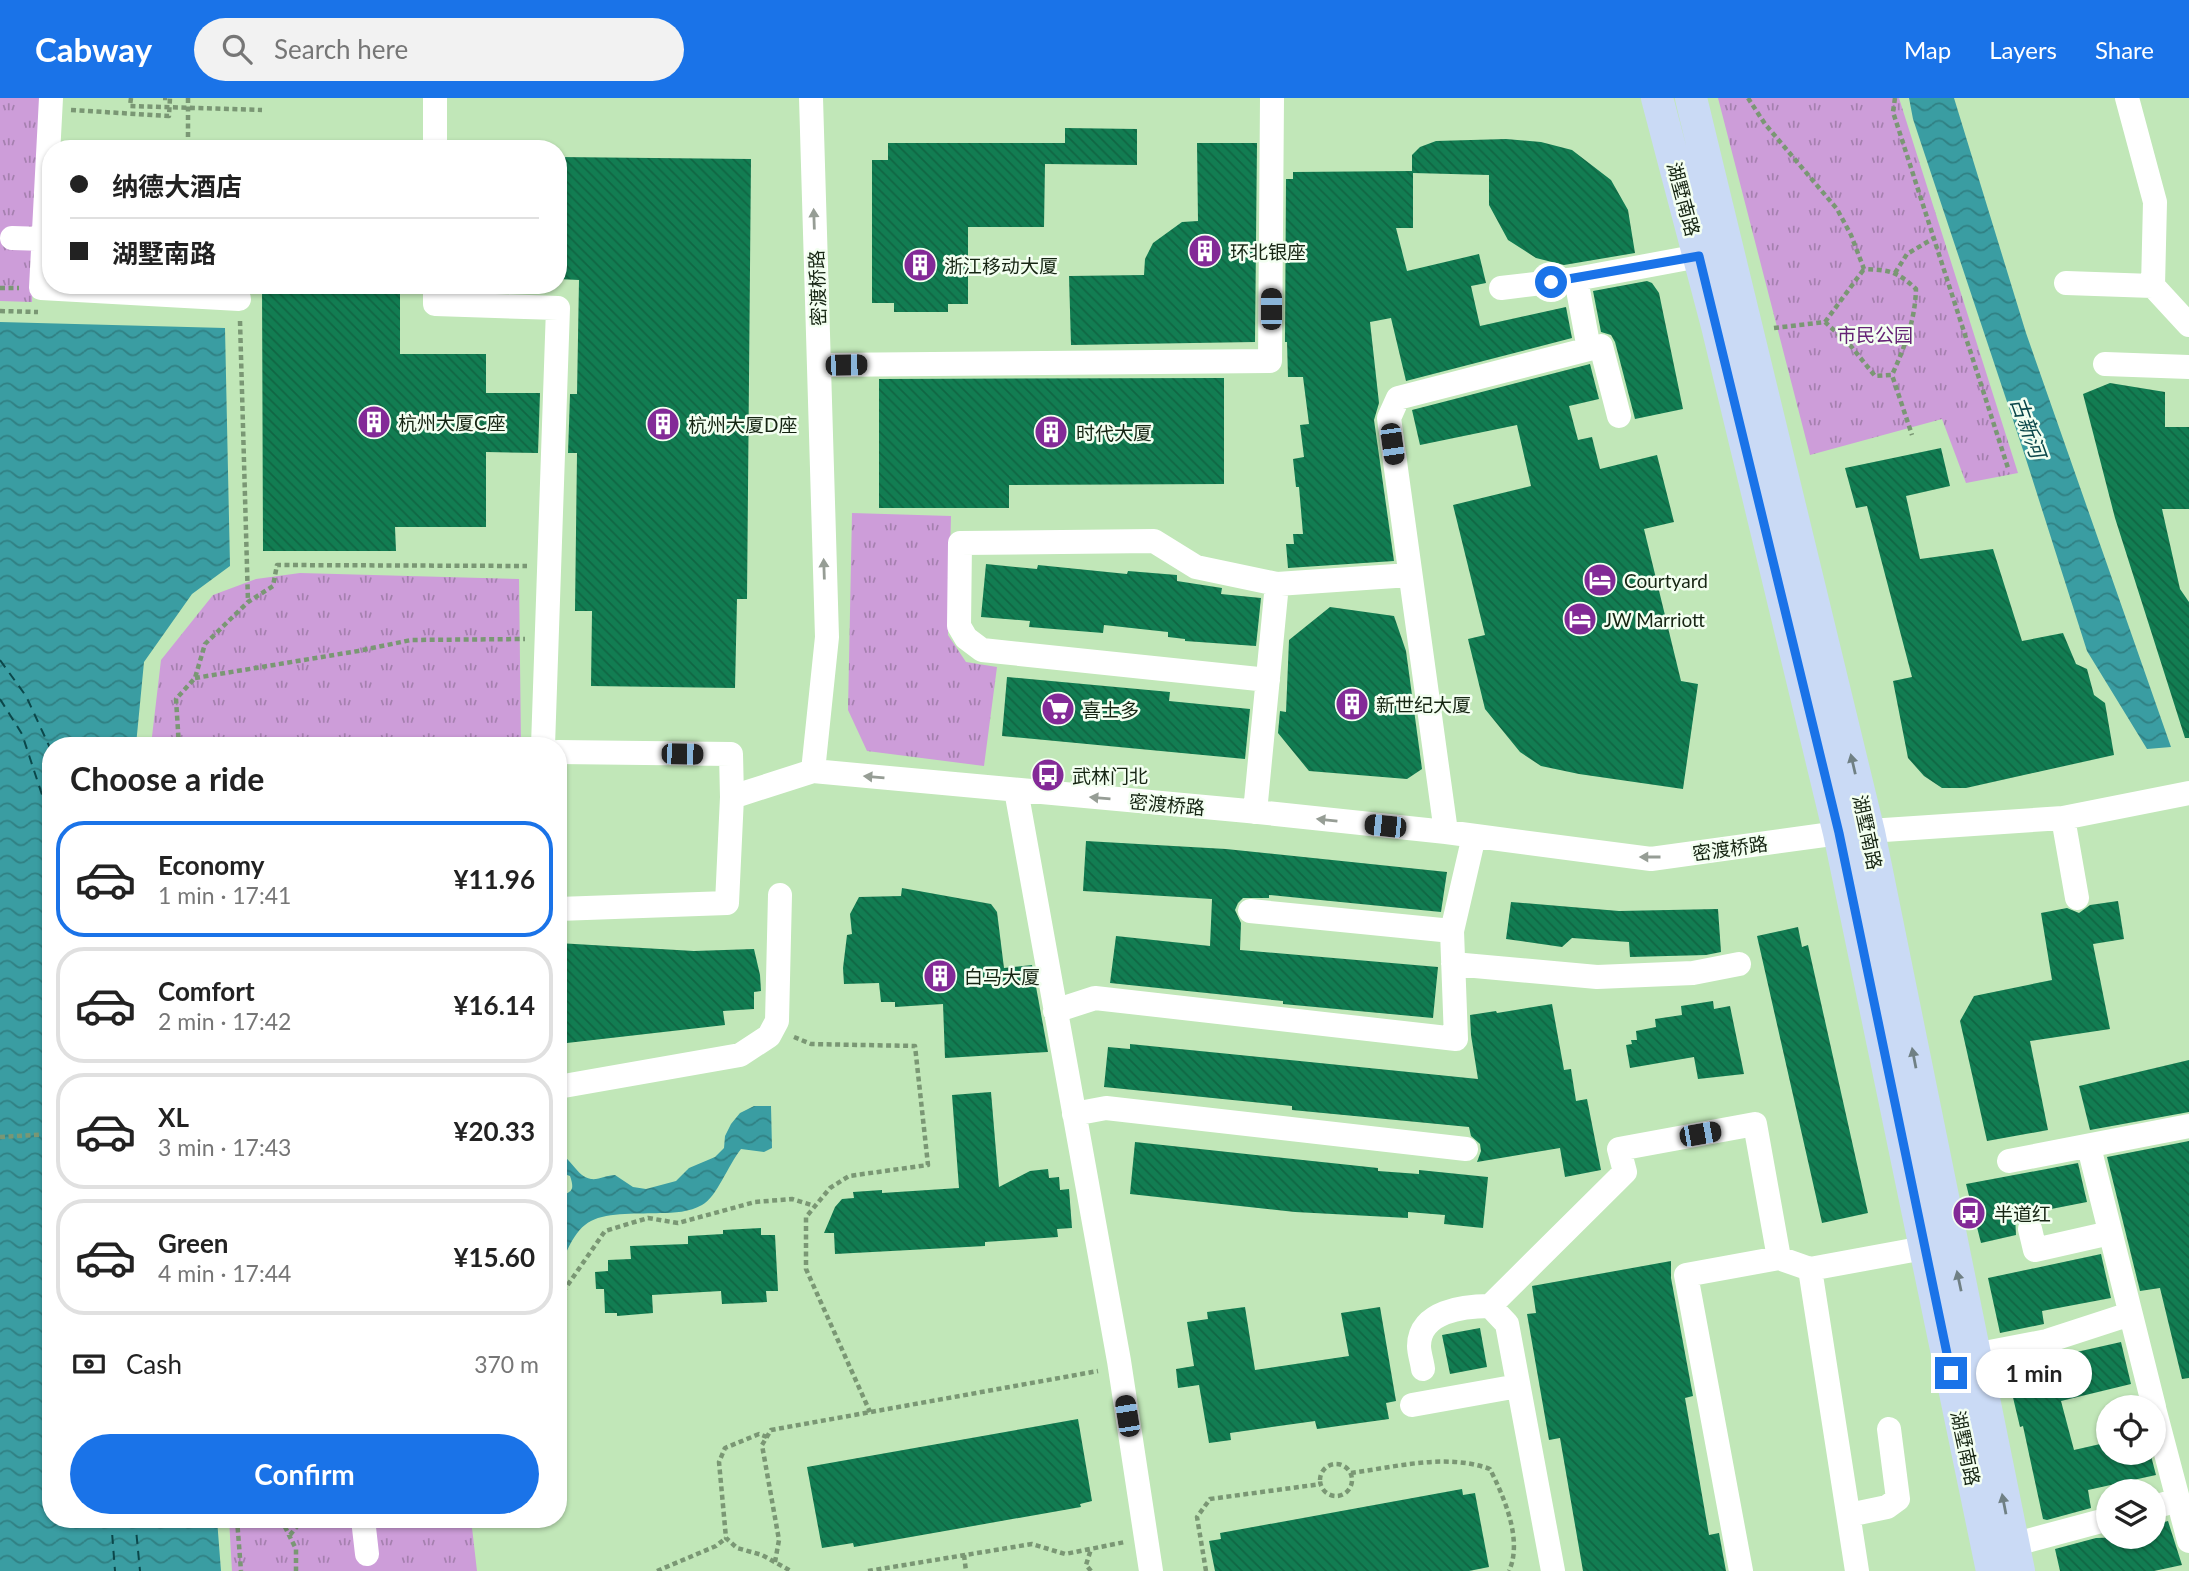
<!DOCTYPE html>
<html lang="en">
<head>
<meta charset="utf-8">
<style>
  :root { --surface:#fff; --page:#f2f2f2; --text:#222; --muted:#767676; --line:#e0e0e0; --accent:#1a73e8 }
  body { margin:0; font-family:Lato,"Noto Sans SC",sans-serif; background:var(--page); color:var(--text); height:100vh; display:flex; flex-direction:column; font-size:26px; white-space:nowrap }
  * { box-sizing:border-box; margin:0 }
  p { font-size:23px; color:var(--muted) }
  .icon { flex:none; width:38px; height:38px; fill:none; stroke:currentColor; stroke-width:2; stroke-linecap:round; stroke-linejoin:round }
  .map { position:relative; flex:1; overflow:hidden }
  .details { position:absolute; left:42px; top:639px; width:525px; height:791px; display:flex; flex-direction:column; background:var(--surface); border-radius:28px; box-shadow:0 2px 5px #0004 }
  .details>* { flex:none }
  .hud { position:absolute; left:42px; top:42px; width:525px; height:154px; border-radius:28px; box-shadow:0 2px 5px #0004; display:grid; align-content:center; height:154px; padding:0 28px; background:var(--surface) }
  .fabs { position:absolute; left:2096px; top:1297px; display:grid; gap:14px }
  .fabs a { display:grid; place-items:center; width:70px; height:70px; border-radius:50%; background:var(--surface); box-shadow:0 2px 5px #0004; font-size:35px }
  .end { position:absolute; width:32px; height:32px; margin:-16px; border:9px solid #1a73e8; background:#fff; box-shadow:0 0 0 4px #fff }
  .from { border-radius:50% }
  .bubble { position:absolute; height:49px; border-radius:24px; background:var(--surface); box-shadow:0 2px 5px #0004; font-size:23px; font-weight:700; line-height:49px; text-align:center }
  .car { position:absolute; width:21px; height:42px; margin:-21px -10px; border-radius:9px; box-shadow:0 0 5px 2px #0007; background:linear-gradient(#222 24%,#8ab4d8 0 40%,#222 0 76%,#8ab4d8 0 86%,#222 0) }
  .hud b { display:flex; align-items:center; gap:24px; height:66px; font-size:26px }
  .hud b+b { border-top:2px solid var(--line) }
  .hud i { width:18px; height:18px; background:var(--text) }
  ul { padding:0; list-style:none }
  li { display:flex; align-items:center; gap:21px; height:116px; margin:0 14px 10px; padding:0 14px; border:4px solid var(--line); border-radius:28px }
  li div { flex:1 }
  li b { display:block; font-size:26px }
  li em { font-style:normal; font-weight:700 }
  li.selected { border-color:var(--accent) }
  li>.icon { width:63px; height:63px; stroke-width:1.5 }
  h2 { padding:0 28px; font-size:32px; line-height:84px }
  .pay { display:flex; align-items:center; gap:18px; height:77px; padding:0 28px; font-size:26px }
  .pay p { margin-inline-start:auto }
  .primary-button { display:flex; gap:14px; margin-top:auto; padding:14px 28px }
  .primary-button a { flex:1; height:80px; border-radius:42px; background:var(--accent); color:#fff; font-size:28px; font-weight:700; line-height:80px; text-align:center }
  header { display:flex; align-items:center; gap:42px; box-sizing:border-box; height:98px; padding:0 35px; background:var(--accent); color:#fff }
  header strong { font-size:33px }
  nav { display:flex; gap:38px; margin-inline-start:auto; font-size:24px }
  .search { width:490px; height:63px; background:var(--page); display:flex; align-items:center; gap:18px; box-sizing:border-box; padding:0 24px; border-radius:38px; color:var(--muted); font-size:26px }
  .map>svg:first-child { display:block }
</style>
</head>
<body>
<header>
<strong>Cabway</strong>
<div class="search"><svg class="icon" aria-label="search" viewBox="0 0 24 24"><circle cx="10" cy="10" r="6"/><path d="M15 15l6 6"/></svg>Search here</div>
<nav><a>Map</a><a>Layers</a><a>Share</a></nav>
</header>
<div class="map">
<svg width="2189" height="1473" viewBox="0 0 2189 1473">
  <defs>
    <pattern id="park-tufts" width="24" height="20" patternUnits="userSpaceOnUse" patternTransform="scale(1.75)"><rect width="24" height="20" fill="#cd9dd9"/><path d="M3 7l-1-3M5 7V3M7 7l1-3M15 17l-1-3M17 17v-4M19 17l1-3" fill="none" stroke="#a580af"/></pattern>
    <pattern id="water-waves" width="16" height="10" patternUnits="userSpaceOnUse" patternTransform="scale(1.75)"><rect width="16" height="10" fill="#3a9da2"/><path d="M0 5q4-4 8 0t8 0" fill="none" stroke="#308083"/></pattern>
    <pattern id="building-back-hatch" width="6" height="6" patternUnits="userSpaceOnUse" patternTransform="scale(1.75)"><rect width="6" height="6" fill="#127d52"/><path d="M-1 5l2 2M0 0l6 6M5-1l2 2" fill="none" stroke="#106643"/></pattern>
  </defs>
  <rect width="100%" height="100%" fill="#c1e7b8"/>
  <!-- park -->
  <path fill="url(#park-tufts)" d="M0 0H40L32 204 0 203Z
    M1718 0H1899L2018 375 1966 385 1942 321 1810 357Z
    M852 415 951 418 948 537 966 564 997 569 984 668 867 653 848 612Z
    M300 475 519 481 521 647H151L161 562 213 497 256 481Z
    M229 1421H471L477 1473H232Z"/>
  <!-- water -->
  <path fill="url(#water-waves)" d="M1909 0H1954L2026 235 2171 649 2147 651 2087 553 2025 358 1913 21Z
    M0 224 225 230 230 468 192 496 144 564 136 647 51 648V1421H217L221 1473H0Z
    M754 1008H771L772 1050 764 1054 741 1051C728 1067 717 1099 702 1107 690 1114 674 1115 660 1115 641 1116 608 1114 591 1123 573 1132 564 1159 558 1177V1103C566 1091 577 1098 570 1078L558 1074V1055C572 1060 576 1078 591 1081 599 1082 607 1077 615 1077L633 1089 646 1091 676 1083 689 1070 715 1059 724 1050 725 1038 731 1026 740 1015Z"/>
  <g fill="none" stroke-linecap="round" stroke-linejoin="round">
    <!-- ferry -->
    <path stroke="#0b474a" stroke-width="2" stroke-dasharray="9 7" stroke-linecap="butt" d="M0 562 26 598 51 652
      M0 601 22 636 49 718 51 737
      M111 1421 115 1473
      M135 1421 140 1473"/>
  </g>
  <!-- building -->
  <path fill="url(#building-back-hatch)" d="M1065 30 1137 31V67L1045 66 1044 129H968V206H948V214H894V205H872V62H888V45H1065Z
    M1506 41 1541 44 1572 52 1611 82 1628 112 1635 155 1564 167 1536 160 1508 142 1489 107V77L1413 75V130H1396L1407 173 1479 156 1486 185 1471 188 1480 228 1566 209 1572 240 1406 283 1391 220 1370 224 1379 305 1374 322 1394 463 1288 470 1286 446H1294L1293 436H1303L1299 389H1296L1293 361 1304 359 1300 327 1309 326 1303 279H1288L1287 244H1285L1286 81H1293V74L1412 73V57L1420 49 1436 43Z
    M1197 45H1257L1255 244 1071 247 1069 178 1144 177 1145 161 1153 145 1182 124 1198 123Z
    M558 59 751 61 747 501H737L735 590 591 588 592 513H575L577 355H568L570 296H577L579 182 558 181Z
    M1647 183 1652 185 1659 195 1683 311 1635 321 1615 244 1611 237 1601 234 1593 193Z
    M262 187H400V256H486V295H540L538 355 486 354V429H395L396 453H263Z
    M1590 266 1599 301 1569 308 1578 342 1592 339 1600 371 1657 357 1674 424 1644 431 1681 583 1698 586 1683 691 1579 676 1541 668 1520 654 1485 611 1468 541 1485 537 1453 407 1531 388 1517 327 1420 347 1412 312Z
    M1224 280V386L1009 387V410H879V281Z
    M2110 285 2165 294V329H2189V411H2162L2180 491 2189 504V640H2185L2115 420 2083 296Z
    M1941 350 1950 388 1906 398 1920 461 1993 451 2022 543 2063 535 2076 566 2087 571 2094 597 2105 605 2114 657 1966 690H1942L1924 678 1908 660 1893 583 1912 579 1867 408 1856 410 1845 370Z
    M986 466 1037 471 1038 467 1127 476 1128 473 1177 477V483L1222 490 1221 496 1261 500 1256 548 1185 543V541L1168 539V534L1104 527 1103 535 1029 529 1030 523 981 519Z
    M1330 509 1394 518 1406 553 1422 671 1407 681 1309 673 1278 635 1280 613 1286 614 1289 542Z
    M1007 579 1170 594 1169 603 1250 611 1245 661 1002 638Z
    M1086 743 1226 751 1447 774 1441 814 1269 797V800H1243L1238 805 1235 812 1241 825 1240 852 1438 869 1433 920 1283 906V903L1110 885 1116 838 1210 848 1212 801 1083 793Z
    M902 790 991 806 997 814 1004 870 1032 867 1048 954 945 960 943 906 895 909V904H881L879 885 844 886 843 870 847 837 852 836 850 816 859 799 901 798Z
    M2118 803 2124 841 2093 846 2110 931 2030 943 2048 1032 1987 1043 1960 923 1974 898 2052 882 2041 815 2067 810 2079 815 2090 807Z
    M1511 804 1619 813 1718 811 1721 854 1706 857 1630 859 1629 844 1572 840 1562 849 1506 841Z
    M1798 829 1802 849 1808 847 1868 1115 1822 1125 1757 838Z
    M558 845 694 853 754 851 760 877 761 893 754 894V911L723 913 725 927 558 946Z
    M1713 903 1714 911 1730 908 1744 976 1698 981 1694 959 1630 970 1626 947 1632 946 1631 942H1637L1636 933 1656 929 1655 921 1682 917 1681 908Z
    M1552 906 1564 972 1571 971 1576 1003 1587 1001 1601 1072 1565 1079 1560 1050 1477 1064 1481 1053 1480 1046 1471 1038 1469 1029 1292 1012V1008L1104 989 1108 949 1130 951V946L1478 981 1471 937 1470 917 1496 913 1497 915Z
    M2189 962V1014L2090 1032 2079 988Z
    M991 994 999 1089 1030 1073 1048 1071 1049 1080 1059 1079 1060 1092 1069 1091 1072 1130 1057 1131 1058 1139 985 1144V1148L835 1156 834 1135H824L835 1109 842 1101 854 1100 853 1094 882 1092V1095L959 1090 952 997Z
    M2189 1043V1280L2182 1281 2160 1190 2140 1193 2107 1059Z
    M1135 1044 1378 1070V1073L1419 1076V1072L1488 1079 1483 1130 1444 1126 1445 1117 1408 1114V1120L1295 1114 1130 1096Z
    M2078 1065 2087 1104 2015 1118 2016 1137 1981 1145 1966 1086Z
    M761 1130V1137H775L778 1193H766L767 1204 722 1206 721 1193 652 1197 653 1215 617 1218V1215H605L604 1191H596L595 1174 608 1173V1162L631 1161 630 1148 688 1146V1138L723 1136V1132Z
    M2101 1156 2111 1200 2042 1213 2044 1226 2000 1235 1988 1180Z
    M1671 1163V1180L1693 1298 1685 1300 1709 1437 1719 1435 1726 1473H1583L1560 1340 1549 1342 1527 1216 1536 1215 1532 1188Z
    M1245 1209 1255 1272 1349 1258 1341 1215 1380 1209 1396 1303 1386 1305 1389 1321 1317 1331 1315 1323 1230 1335 1231 1342 1209 1345 1199 1287 1178 1290 1176 1271 1194 1268 1187 1224 1208 1221 1207 1214Z
    M1480 1230 1487 1269 1450 1276 1442 1237Z
    M2121 1244 2131 1286 2061 1303 2074 1352 2109 1344V1354H2150L2156 1377 2088 1392 2091 1410 2047 1422 2043 1421 2023 1328 2020 1329 2006 1270Z
    M1078 1321 1092 1403 1080 1406 1081 1409 854 1449 853 1445 822 1450 807 1369Z
    M1462 1391 1463 1397 1475 1395 1489 1469 1469 1473H1215L1209 1443 1221 1441 1220 1435Z
    M2168 1423 2182 1467 2154 1473H2060L2055 1451 2096 1440 2154 1438V1427Z"/>
  <g fill="none" stroke-linecap="round" stroke-linejoin="round">
    <!-- path -->
    <path stroke="#7a9774" stroke-width="4.5" stroke-dasharray="5 3.5" stroke-linecap="butt" d="M131 0 130 8 262 12
      M188 0V49
      M1748 0 1765 26 1837 111 1851 137 1864 171C1889 172 1897 173 1916 191 1915 223 1905 248 1892 277
      M1895 0 1893 14 2008 370
      M71 12 169 18 170 0H163
      M1895 175 1907 156 1934 140
      M0 190H19
      M0 213 38 214
      M240 223 248 504
      M1825 224 1864 171
      M1774 230 1825 224 1850 247 1875 278 1892 277 1912 337
      M195 580 358 553 411 542 525 541
      M179 648 176 601 195 580 205 546 248 504 273 488 277 467 527 468
      M794 939 811 946 915 948 928 1067 849 1078 830 1090 806 1119V1171L870 1314
      M0 1039 51 1036
      M558 1201 605 1133 648 1120 678 1125 755 1104 792 1101 815 1108
      M767 1339 759 1336 725 1350 719 1364 726 1440 737 1450 762 1457 791 1473
      M1320 1382a16 16 0 1 1 32 0a16 16 0 1 1-32 0Z
      M1351 1375C1396 1369 1446 1355 1490 1371 1504 1399 1523 1442 1509 1473
      M237 1421 241 1473
      M281 1421 296 1451V1473
      M290 1437 303 1421
      M964 1457 966 1473
      M775 1464 779 1442 762 1347 771 1332 1098 1273
      M657 1473 716 1448 726 1440
      M868 1473 1032 1446 1065 1456 1125 1444
      M1091 1473 1086 1467 1091 1451
      M1206 1473 1197 1419 1210 1401 1321 1386"/>
    <!-- minor -->
    <path stroke="#fff" stroke-width="24" d="M51 0 41 190 239 201
      M435 0V51
      M811 0 827 539 813 673 1248 713 1446 734 1651 761 1839 735 2063 720 2189 695
      M2127 0 2155 104 2153 188 2189 227
      M12 140 44 141
      M1576 181 1589 251
      M2066 185 2153 188
      M435 187V206L558 210 543 648
      M1501 190 1576 181 1699 158
      M2105 266 2189 269
      M819 267 1270 263 1272 0
      M1268 582 982 552 966 540 959 528 960 445 1154 443 1196 469 1277 486 1410 477
      M558 654 731 656 732 699
      M1016 692 1119 1263 1151 1473
      M1255 714 1277 486
      M2063 720 2077 800
      M1446 734 1389 320 1398 300 1601 248 1619 318
      M558 811 727 805 732 699 813 673
      M1250 813 1452 833
      M1453 866 1597 879 1693 875 1739 866
      M1055 913 1095 900 1456 941 1452 833 1474 738
      M558 989 740 957 769 938 777 923 780 797
      M1074 1016 1106 1010 1466 1051
      M2089 1049 2154 1309
      M2009 1063 2189 1028
      M2030 1131 2035 1152 2110 1135
      M1810 1171 1924 1150
      M1490 1208 1625 1074 1619 1051 1755 1026 1779 1160
      M1974 1257 2047 1243 2130 1216
      M1423 1271C1422 1263 1419 1255 1419 1248 1419 1213 1464 1208 1490 1208L1507 1226 1553 1473
      M1412 1307 1518 1288
      M2154 1310 2189 1443
      M2154 1409 2178 1402
      M1849 1417 1887 1409 1898 1401 1889 1331
      M363 1421 367 1456
      M2012 1447 2109 1421
      M1741 1473 1686 1177 1779 1160 1810 1171 1857 1473"/>
    <!-- major -->
    <path stroke="#cadaf5" stroke-width="32" d="M1657 0 1717 228 1839 735 1992 1473
      M1691 0 1869 734 2019 1473"/>
  </g>
  <!-- one-way arrows -->
  <defs><path id="oneway-solid" d="M-6-.8H1V-3.2L6.5 0L1 3.2V.8H-6Z" transform="scale(1.75)"/></defs>
  <g fill="#969d95">
    <use href="#oneway-solid" transform="translate(814 121) rotate(-92)"/>
    <use href="#oneway-solid" transform="translate(824 471) rotate(-92)"/>
    <use href="#oneway-solid" transform="translate(874 679) rotate(-175)"/>
    <use href="#oneway-solid" transform="translate(1100 700) rotate(-175)"/>
    <use href="#oneway-solid" transform="translate(1327 722) rotate(-174)"/>
    <use href="#oneway-solid" transform="translate(1650 759) rotate(-180)"/>
  </g>
  <g fill="#708084">
    <use href="#oneway-solid" transform="translate(1853 666) rotate(-103)"/>
    <use href="#oneway-solid" transform="translate(1914 960) rotate(-101)"/>
    <use href="#oneway-solid" transform="translate(1959 1183) rotate(-102)"/>
    <use href="#oneway-solid" transform="translate(2004 1406) rotate(-101)"/>
  </g>
  <g fill="none" stroke-linecap="round" stroke-linejoin="round">
    <!-- route -->
    <path stroke="#1a73e8" stroke-width="9" d="M1551 184 1699 158 1839 735 1951 1275"/>
  </g>
  <!-- icons -->
  <defs>
    <symbol id="building-disc" viewBox="-11 -11 22 22"><circle r="9.5" fill="#832a97" stroke="#f3fff1"/><path d="M-4-6H4V6H1V3H-1V6H-4ZM-2.5-4.3h1.7v1.8h-1.7ZM.8-4.3h1.7v1.8H.8ZM-2.5-1h1.7V.8h-1.7ZM.8-1h1.7V.8H.8Z" fill="#fff"/></symbol>
    <symbol id="hotel-disc" viewBox="-11 -11 22 22"><circle r="9.5" fill="#832a97" stroke="#f3fff1"/><path d="M-6-4.5h1.5V1H6V5H4.5V3h-9V5H-6ZM-4 0a1.8 1.8 0 1 1 3.6 0ZM.5 0V-2.5h3Q6-2.5 6 0Z" fill="#fff"/></symbol>
    <symbol id="supermarket-disc" viewBox="-11 -11 22 22"><circle r="9.5" fill="#832a97" stroke="#f3fff1"/><path d="M-6-5.5h2.5l.6 2H6L4.5 2H-2.5L-4.4-4H-6ZM-1.5 3.2a1.3 1.3 0 1 0 .1 0ZM3 3.2a1.3 1.3 0 1 0 .1 0Z" fill="#fff"/></symbol>
    <symbol id="bus-disc" viewBox="-11 -11 22 22"><circle r="9.5" fill="#832a97" stroke="#f3fff1"/><path d="M-5-6H5V4H4V6H2V4H-2V6H-4V4H-5ZM-3.5-4V0h7V-4ZM-3.5 1.2v1.5H-2V1.2ZM2 1.2v1.5H3.5V1.2Z" fill="#fff"/></symbol>
  </defs>
  <g fill-rule="evenodd">
    <use href="#building-disc" x="1186" y="134" width="38" height="38"/>
    <use href="#building-disc" x="901" y="148" width="38" height="38"/>
    <use href="#building-disc" x="355" y="305" width="38" height="38"/>
    <use href="#building-disc" x="644" y="307" width="38" height="38"/>
    <use href="#building-disc" x="1032" y="315" width="38" height="38"/>
    <use href="#hotel-disc" x="1581" y="463" width="38" height="38"/>
    <use href="#hotel-disc" x="1561" y="502" width="38" height="38"/>
    <use href="#building-disc" x="1333" y="587" width="38" height="38"/>
    <use href="#supermarket-disc" x="1039" y="592" width="38" height="38"/>
    <use href="#bus-disc" x="1029" y="658" width="38" height="38"/>
    <use href="#building-disc" x="921" y="859" width="38" height="38"/>
    <use href="#bus-disc" x="1950" y="1096" width="38" height="38"/>
  </g>
  <g text-anchor="middle" dominant-baseline="central" stroke-width="5" stroke-linejoin="round" paint-order="stroke">
    <!-- street labels -->
    <g font-size="19" fill="#162513" stroke="#f3fff1">
      <text transform="translate(1684 101) rotate(75)">湖墅南路</text>
      <text transform="translate(817 190) rotate(-92)">密渡桥路</text>
      <text transform="translate(1167 706) rotate(5)">密渡桥路</text>
      <text transform="translate(1868 734) rotate(78)">湖墅南路</text>
      <text transform="translate(1730 750) rotate(-8)">密渡桥路</text>
      <text transform="translate(1966 1350) rotate(78)">湖墅南路</text>
    </g>
    <!-- poi labels -->
    <g font-size="19" fill="#162513" stroke="#f3fff1" text-anchor="start">
      <text x="1230" y="153">环北银座</text>
      <text x="944" y="167">浙江移动大厦</text>
      <text x="398" y="324">杭州大厦C座</text>
      <text x="688" y="326">杭州大厦D座</text>
      <text x="1076" y="334">时代大厦</text>
      <text x="1624" y="482">Courtyard</text>
      <text x="1604" y="521">JW Marriott</text>
      <text x="1376" y="606">新世纪大厦</text>
      <text x="1082" y="611">喜士多</text>
      <text x="1072" y="677">武林门北</text>
      <text x="964" y="878">白马大厦</text>
      <text x="1994" y="1115">半道红</text>
    </g>
    <!-- park labels -->
    <g font-size="19" fill="#652375" stroke="#f3fff1">
      <text x="1875" y="236">市民公园</text>
    </g>
    <!-- water labels -->
    <g font-size="21" font-style="italic" fill="#0b474a" stroke="#f3fff1">
      <text transform="translate(2029 329) rotate(70)">古新河</text>
    </g>
  </g>
</svg>
<div class="fabs">
<a><svg class="icon" aria-label="locate" viewBox="0 0 24 24"><circle cx="12" cy="12" r="6"/><path d="M12 2v4M12 18v4M2 12h4M18 12h4"/></svg></a>
<a><svg class="icon" aria-label="layers" viewBox="0 0 24 24"><path d="M12 4l9 5-9 5-9-5zM3 14l9 5 9-5"/></svg></a>
</div>
<i class="end from" style="left:1551px;top:184px"></i>
<i class="end" style="left:1951px;top:1275px"></i>
<div class="bubble" style="left:1976px;top:1251px;width:116px">1 min</div>
<i class="car" style="left:1271px;top:211px;rotate:0deg"></i>
<i class="car" style="left:846px;top:267px;rotate:89deg"></i>
<i class="car" style="left:1392px;top:346px;rotate:172deg"></i>
<i class="car" style="left:682px;top:656px;rotate:91deg"></i>
<i class="car" style="left:1385px;top:728px;rotate:276deg"></i>
<i class="car" style="left:1700px;top:1036px;rotate:80deg"></i>
<i class="car" style="left:1127px;top:1318px;rotate:351deg"></i>
<div class="hud">
<b><i class="from"></i>纳德大酒店</b>
<b><i></i>湖墅南路</b>
</div>
<section class="details">
<h2>Choose a ride</h2>
<ul>
<li class="selected"><svg class="icon" aria-label="car" viewBox="0 0 24 24"><path d="M5 17H2v-5l4-1 3-4h7l3 4 3 1v5h-3M9 17h6M6 11h13"/><circle cx="7" cy="17" r="2"/><circle cx="17" cy="17" r="2"/></svg><div><b>Economy</b><p>1 min · 17:41</p></div><em>¥11.96</em></li>
<li><svg class="icon" aria-label="car" viewBox="0 0 24 24"><path d="M5 17H2v-5l4-1 3-4h7l3 4 3 1v5h-3M9 17h6M6 11h13"/><circle cx="7" cy="17" r="2"/><circle cx="17" cy="17" r="2"/></svg><div><b>Comfort</b><p>2 min · 17:42</p></div><em>¥16.14</em></li>
<li><svg class="icon" aria-label="car" viewBox="0 0 24 24"><path d="M5 17H2v-5l4-1 3-4h7l3 4 3 1v5h-3M9 17h6M6 11h13"/><circle cx="7" cy="17" r="2"/><circle cx="17" cy="17" r="2"/></svg><div><b>XL</b><p>3 min · 17:43</p></div><em>¥20.33</em></li>
<li><svg class="icon" aria-label="car" viewBox="0 0 24 24"><path d="M5 17H2v-5l4-1 3-4h7l3 4 3 1v5h-3M9 17h6M6 11h13"/><circle cx="7" cy="17" r="2"/><circle cx="17" cy="17" r="2"/></svg><div><b>Green</b><p>4 min · 17:44</p></div><em>¥15.60</em></li>
</ul>
<div class="pay"><svg class="icon" aria-label="cash" viewBox="0 0 24 24"><path d="M3 7h18v10H3z"/><circle cx="12" cy="12" r="2"/></svg>Cash<p>370 m</p></div>
<div class="primary-button"><a>Confirm</a></div>
</section>
</div>
</body>
</html>
